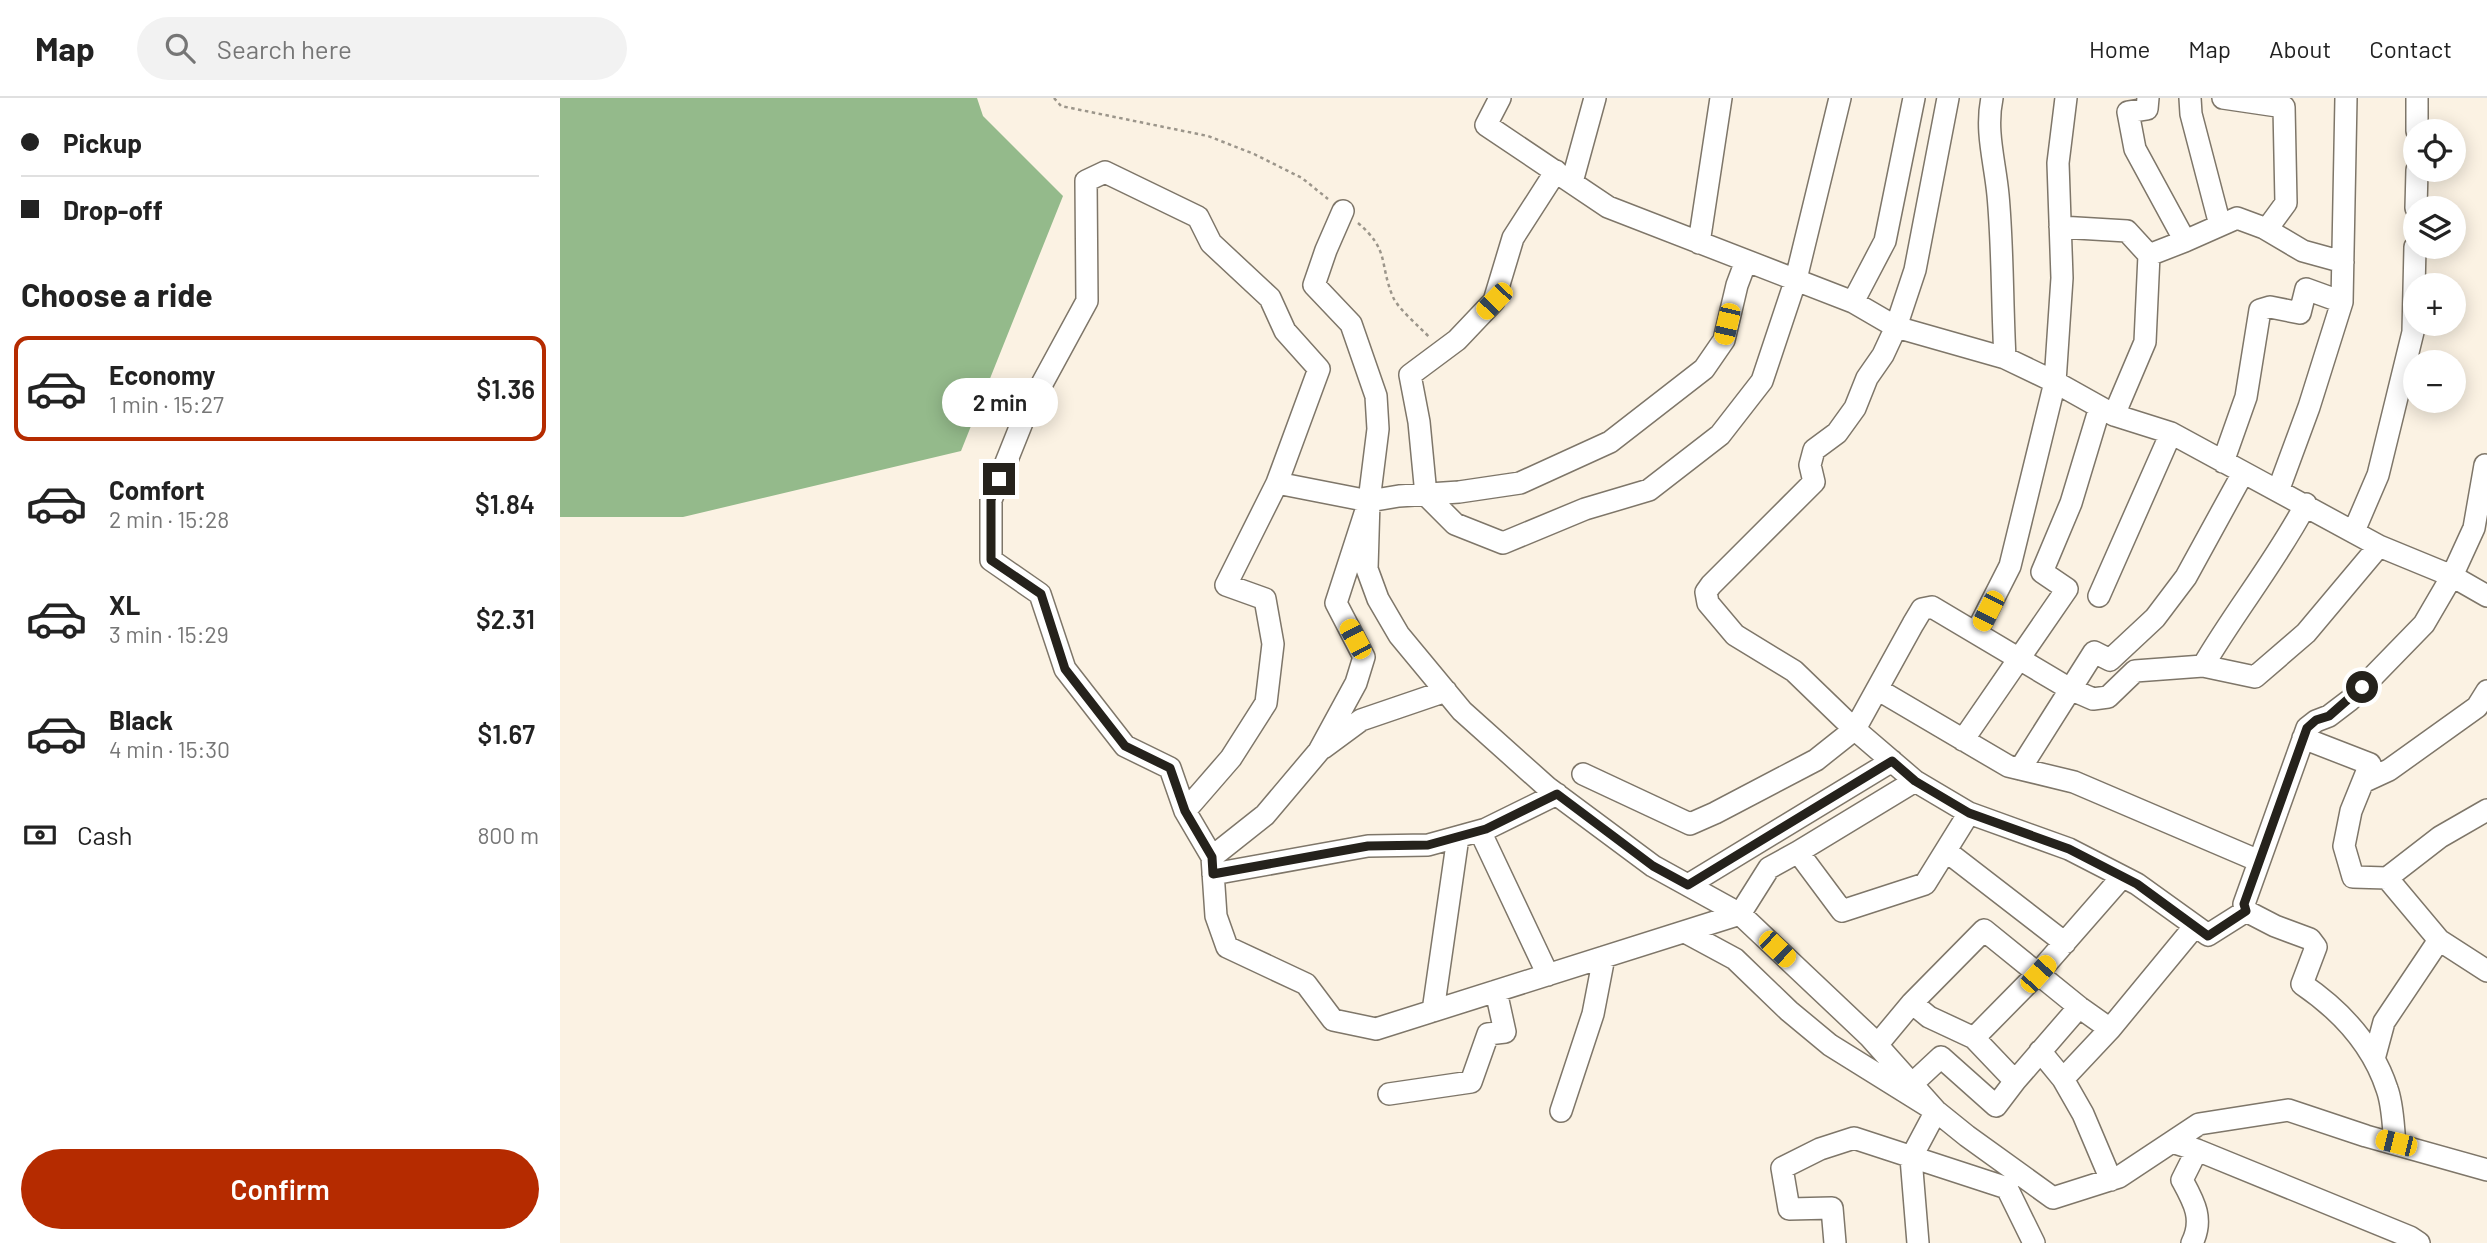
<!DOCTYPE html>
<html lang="en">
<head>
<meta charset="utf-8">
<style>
  :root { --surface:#fff; --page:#f2f2f2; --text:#222; --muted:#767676; --line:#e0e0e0; --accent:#b52b00 }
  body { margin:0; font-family:Barlow,sans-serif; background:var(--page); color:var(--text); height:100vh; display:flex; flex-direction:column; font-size:26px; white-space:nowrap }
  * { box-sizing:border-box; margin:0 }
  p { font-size:23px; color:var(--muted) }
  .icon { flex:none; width:38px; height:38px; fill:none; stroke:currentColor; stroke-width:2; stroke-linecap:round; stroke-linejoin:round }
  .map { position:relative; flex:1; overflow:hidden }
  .side { display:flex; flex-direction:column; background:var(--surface); width:560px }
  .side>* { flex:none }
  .guide { display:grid; align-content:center; height:154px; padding:0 21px; background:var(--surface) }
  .fabs { position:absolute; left:1843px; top:21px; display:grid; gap:14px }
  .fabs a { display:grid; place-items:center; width:63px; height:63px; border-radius:50%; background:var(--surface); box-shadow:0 4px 18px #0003; font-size:35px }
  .end { position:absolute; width:32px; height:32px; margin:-16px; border:9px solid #25221c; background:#fff; box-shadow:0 0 0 4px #fff }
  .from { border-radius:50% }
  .bubble { position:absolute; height:49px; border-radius:24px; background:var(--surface); box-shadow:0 4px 18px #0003; font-size:23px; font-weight:600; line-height:49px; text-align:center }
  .car { position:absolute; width:21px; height:42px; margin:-21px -10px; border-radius:9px; box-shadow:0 0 5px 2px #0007; background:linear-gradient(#f5c518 24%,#345 0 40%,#f5c518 0 76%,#345 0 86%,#f5c518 0) }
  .guide b { display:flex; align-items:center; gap:24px; height:66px; font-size:26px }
  .guide b+b { border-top:2px solid var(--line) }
  .guide i { width:18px; height:18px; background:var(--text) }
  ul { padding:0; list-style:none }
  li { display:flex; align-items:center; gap:21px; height:105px; margin:0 14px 10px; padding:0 7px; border:4px solid transparent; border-radius:14px }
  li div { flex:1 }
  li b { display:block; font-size:26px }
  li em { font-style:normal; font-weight:600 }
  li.active { border-color:var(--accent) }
  li>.icon { width:63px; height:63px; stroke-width:1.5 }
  h2 { padding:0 21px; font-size:32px; line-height:84px }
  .pay { display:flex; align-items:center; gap:18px; height:77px; padding:0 21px; font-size:26px }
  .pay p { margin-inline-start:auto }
  .primary-button { display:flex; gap:14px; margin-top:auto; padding:14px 21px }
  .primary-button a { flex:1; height:80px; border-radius:42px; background:var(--accent); color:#fff; font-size:28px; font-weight:600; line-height:80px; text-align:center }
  header { display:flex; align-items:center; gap:42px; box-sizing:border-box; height:98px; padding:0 35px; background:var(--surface); border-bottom:2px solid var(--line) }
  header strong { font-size:33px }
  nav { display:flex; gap:38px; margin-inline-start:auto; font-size:24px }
  .search { width:490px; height:63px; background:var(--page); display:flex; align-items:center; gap:18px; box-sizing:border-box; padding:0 24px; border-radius:38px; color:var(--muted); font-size:26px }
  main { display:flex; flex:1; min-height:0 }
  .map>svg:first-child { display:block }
</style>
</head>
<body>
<header>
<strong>Map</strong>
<div class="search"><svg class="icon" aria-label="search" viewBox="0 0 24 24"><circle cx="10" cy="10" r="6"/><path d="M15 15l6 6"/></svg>Search here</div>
<nav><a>Home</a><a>Map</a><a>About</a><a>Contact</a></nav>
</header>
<main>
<section class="side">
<div class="guide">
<b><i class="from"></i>Pickup</b>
<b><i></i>Drop-off</b>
</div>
<h2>Choose a ride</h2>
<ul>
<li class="active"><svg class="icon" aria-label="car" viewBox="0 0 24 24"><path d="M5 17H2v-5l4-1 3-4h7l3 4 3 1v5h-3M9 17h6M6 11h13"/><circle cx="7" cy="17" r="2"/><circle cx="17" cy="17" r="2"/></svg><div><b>Economy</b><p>1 min · 15:27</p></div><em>$1.36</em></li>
<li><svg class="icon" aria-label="car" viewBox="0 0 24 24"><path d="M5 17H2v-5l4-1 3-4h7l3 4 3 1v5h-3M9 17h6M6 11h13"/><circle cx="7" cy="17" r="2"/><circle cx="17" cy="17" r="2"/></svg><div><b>Comfort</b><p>2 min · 15:28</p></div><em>$1.84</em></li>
<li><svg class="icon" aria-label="car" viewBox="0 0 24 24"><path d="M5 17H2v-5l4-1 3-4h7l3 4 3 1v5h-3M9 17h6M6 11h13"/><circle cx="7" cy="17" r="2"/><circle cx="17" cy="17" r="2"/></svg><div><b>XL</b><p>3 min · 15:29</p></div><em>$2.31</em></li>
<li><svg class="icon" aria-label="car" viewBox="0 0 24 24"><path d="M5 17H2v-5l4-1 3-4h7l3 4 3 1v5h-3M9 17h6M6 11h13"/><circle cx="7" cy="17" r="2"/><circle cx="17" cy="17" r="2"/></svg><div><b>Black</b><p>4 min · 15:30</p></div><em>$1.67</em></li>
</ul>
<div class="pay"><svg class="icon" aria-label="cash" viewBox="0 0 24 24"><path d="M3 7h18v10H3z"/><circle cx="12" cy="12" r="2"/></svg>Cash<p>800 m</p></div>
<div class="primary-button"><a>Confirm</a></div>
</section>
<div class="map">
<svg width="1927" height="1145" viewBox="0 0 1927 1145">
  <rect width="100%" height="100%" fill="#fbf2e3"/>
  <!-- forest -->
  <path fill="#94ba8b" d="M0 0H417L423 18 503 98 401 353 123 419H0Z"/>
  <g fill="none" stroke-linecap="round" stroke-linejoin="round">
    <defs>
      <path id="minor" d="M940 0 926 27 1048 109 1293 204 1336 229 1445 260 1495 284 1554 317 1611 335 1819 448 1892 478 1927 498
        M1388 0 1355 172 1336 229 1323 257 1307 280 1295 310 1277 335 1254 352 1250 367 1254 384 1151 487 1146 494 1148 505 1175 537 1234 573 1292 629 1355 683 1409 715 1509 751 1577 786 1648 837 1686 813
        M1432 0C1425 33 1435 64 1438 97 1443 151 1442 206 1445 260
        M1588 0 1587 11 1568 14 1575 51 1625 143 1589 157
        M1630 0 1631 16 1660 127
        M1663 0 1724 9 1726 105 1707 131
        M1857 0V33
        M996 73 953 140 934 203 897 242 850 277 859 324 866 397 895 426 943 445 1025 411 1089 392 1160 337 1202 283 1236 181 1280 0
        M1012 84 1035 0
        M1856 110 1857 72
        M1500 129 1567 133 1589 157 1585 244 1554 317
        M1625 143 1677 120 1704 130 1743 153 1783 164
        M1139 145 1161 0
        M1293 204 1325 143 1354 0
        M1663 364 1686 299 1700 212 1710 209 1740 215 1746 191 1782 204
        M1718 393 1749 309 1782 204 1786 0
        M809 403 839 398 899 394 960 385 1050 344 1144 271 1164 242 1177 187 1186 163
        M1794 433 1818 377 1853 234 1855 149
        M1539 498 1611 335
        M1416 535 1450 468 1495 284 1502 180 1498 65 1506 0
        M1643 568C1675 513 1716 463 1746 406
        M1317 591 1448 668 1514 684 1699 763
        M1743 640 1810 666 1791 713 1784 748 1793 779 1827 780
        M1403 642 1507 491 1482 474 1511 405 1540 309
        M763 650 801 622 886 593
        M1460 671 1534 554 1550 562 1595 520 1626 479 1683 375
        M1023 676 1130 726 1155 715 1256 662 1295 631 1353 526 1362 511 1372 509 1510 591 1533 601 1548 599 1575 573 1643 568 1695 579 1746 535 1819 448
        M1803 684 1829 672 1917 609 1927 593
        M625 713 671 660 706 605 713 546 705 501 666 487 717 385
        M1409 715 1365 786 1282 813 1238 754 1209 770 1180 816 816 931 773 922 746 886 667 849 656 818 652 759 625 713 610 670 565 648 505 571 480 496 431 462V402L465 317 527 203 526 83 545 74 638 119 651 145 710 200 725 233 759 271 717 385 809 403 807 471 818 501 839 537 902 613 988 690 1093 768 1180 816 1309 938 1376 1013 1407 1038 1493 1100 1559 1079 1639 1026 1728 1012 1806 1038 1927 1072
        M920 733 988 877
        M1386 753 1505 845
        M1238 754 1355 683
        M652 759 705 717 759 653 796 585 804 559 776 505 809 403 818 331 816 298 791 226 754 187 766 152 783 113
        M653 776 808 748 868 747 926 731 997 696
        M1128 787 1332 663
        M1125 834 1175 861 1229 913 1270 947 1376 1013 1351 1060 1358 1145
        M1879 842 1827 780 1880 739 1927 712
        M1352 905 1424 832 1519 909
        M873 913 898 739
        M1414 940 1478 875 1562 779
        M1317 947 1352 905 1369 919 1414 940 1455 983 1519 909 1550 931 1635 828
        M1480 953 1503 981 1550 931
        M1814 961 1824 924 1879 842 1927 873
        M1503 981 1523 1016 1551 1082
        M1352 986 1381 959 1436 1008 1455 983
        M829 996 911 984 928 936 945 934 936 893
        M1001 1013 1033 916 1044 859
        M1612 1044 1637 1052 1850 1139 1859 1145
        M1835 1045C1833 1028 1833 1007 1827 991 1812 945 1780 912 1742 886L1756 849 1750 841 1715 828 1686 813 1684 806 1747 630 1756 623 1769 618 1790 602 1864 526 1892 478 1914 430 1925 367
        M1275 1145 1272 1110 1229 1111 1222 1070 1260 1051 1294 1040 1447 1090 1474 1145
        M1632 1145C1644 1121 1634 1104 1622 1082L1637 1052"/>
    </defs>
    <!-- minor casing -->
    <use href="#minor" stroke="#7e7669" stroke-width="24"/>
    <!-- path -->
    <path stroke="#9c968b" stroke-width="2.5" stroke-dasharray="3.5 3.5" stroke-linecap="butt" d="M494 0 501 8 648 38 694 56 742 80 768 101
      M798 125C830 152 819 166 833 199 838 211 861 230 870 240"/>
    <!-- minor -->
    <use href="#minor" stroke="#fff" stroke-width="21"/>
  </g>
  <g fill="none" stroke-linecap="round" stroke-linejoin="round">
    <!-- route -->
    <path stroke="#25221c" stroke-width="9" d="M439 381 431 402V462L481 496 505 571 565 648 610 670 625 713 652 759 653 776 808 748 868 747 926 731 997 696 1093 768 1128 787 1332 663 1355 683 1409 715 1509 751 1577 786 1648 838 1686 813 1684 806 1747 630 1756 622 1769 618 1802 589"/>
  </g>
</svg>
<div class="fabs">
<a><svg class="icon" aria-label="locate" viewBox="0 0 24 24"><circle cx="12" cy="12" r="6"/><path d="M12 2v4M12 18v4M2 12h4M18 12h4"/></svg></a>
<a><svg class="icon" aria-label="layers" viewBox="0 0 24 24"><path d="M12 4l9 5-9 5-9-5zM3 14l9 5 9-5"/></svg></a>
<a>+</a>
<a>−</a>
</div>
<i class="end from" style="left:1802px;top:589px"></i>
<i class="end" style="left:439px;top:381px"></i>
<div class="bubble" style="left:382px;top:280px;width:116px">2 min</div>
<i class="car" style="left:934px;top:203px;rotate:224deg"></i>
<i class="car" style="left:1167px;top:226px;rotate:193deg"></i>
<i class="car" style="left:1428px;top:513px;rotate:207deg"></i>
<i class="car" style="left:795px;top:541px;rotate:332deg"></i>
<i class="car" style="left:1217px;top:851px;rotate:134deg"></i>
<i class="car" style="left:1478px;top:876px;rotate:42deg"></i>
<i class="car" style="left:1836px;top:1045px;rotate:284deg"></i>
</div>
</main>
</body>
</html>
